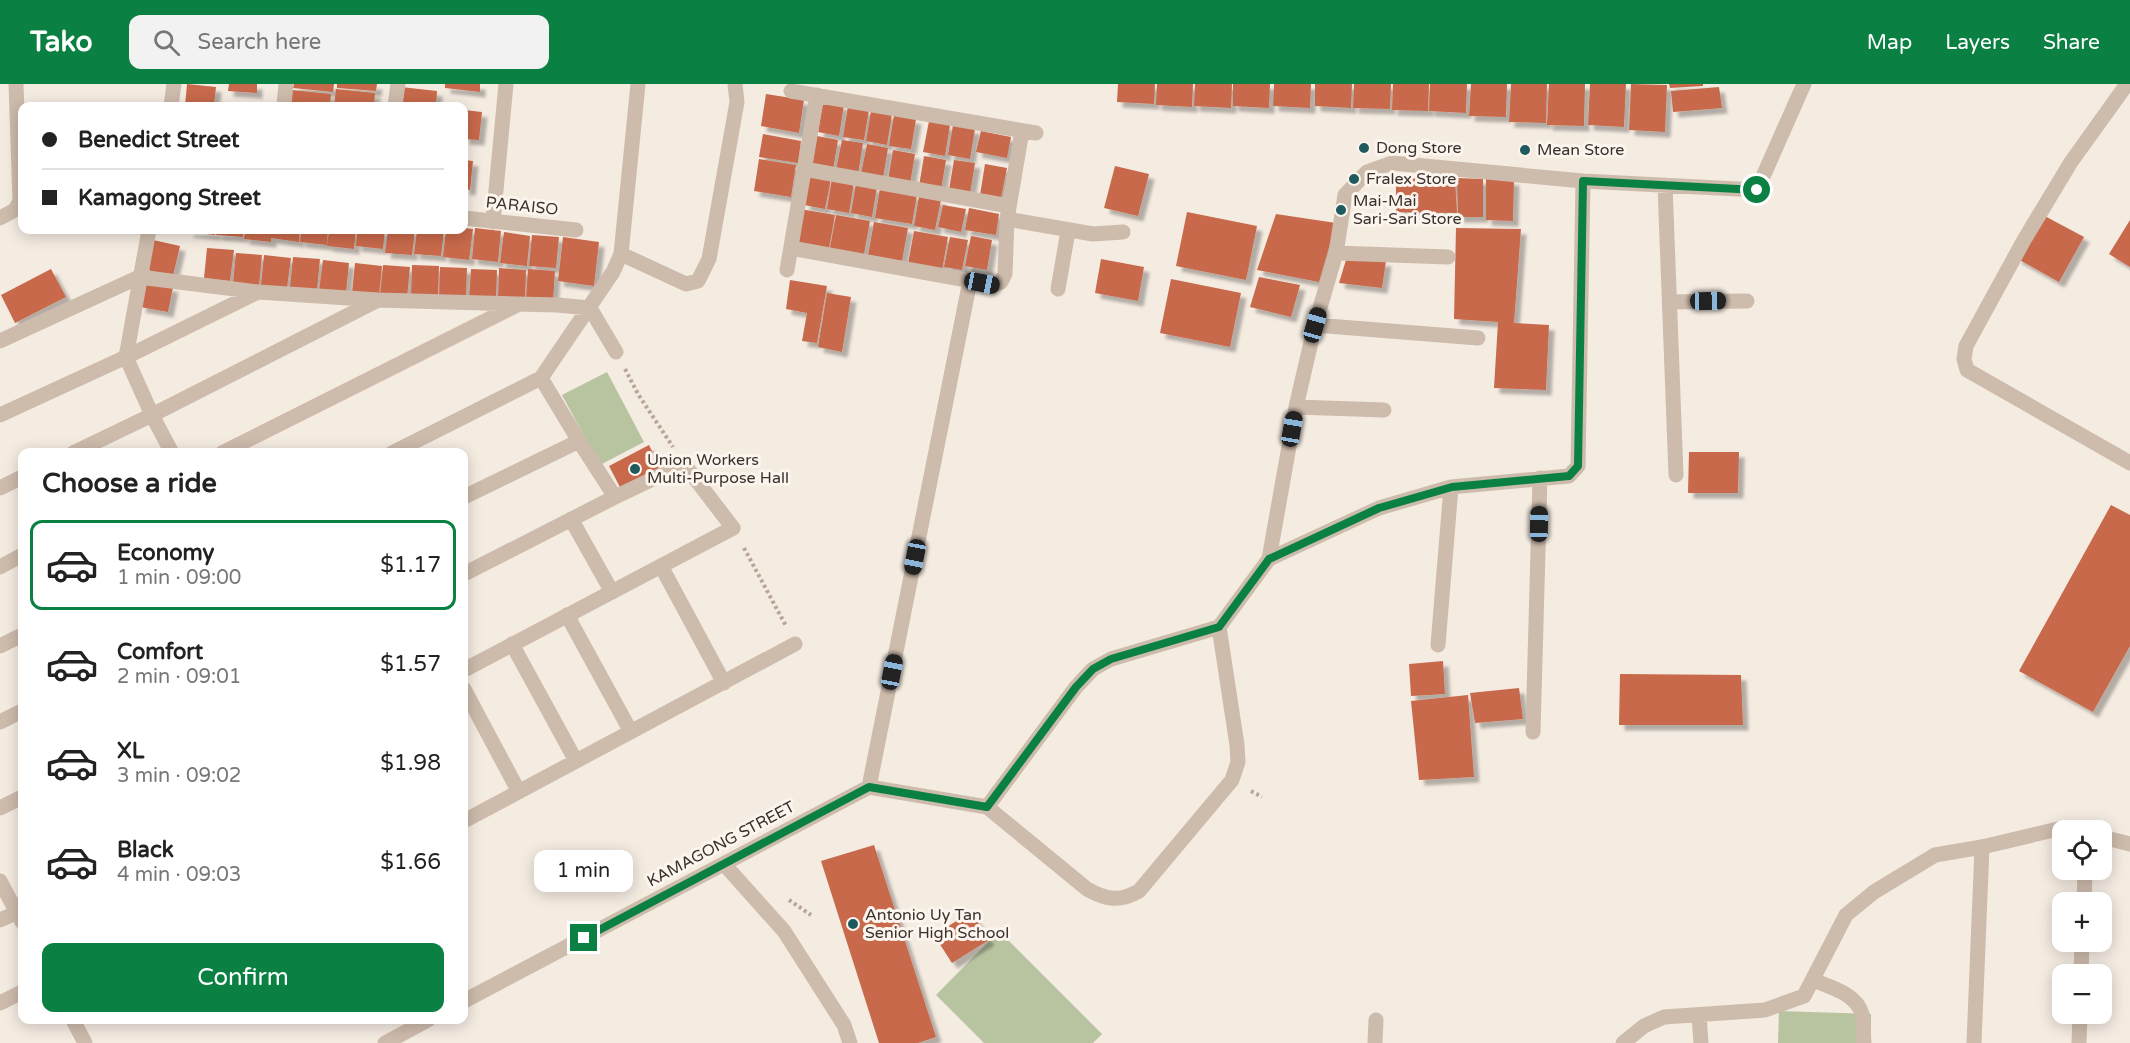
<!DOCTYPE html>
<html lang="en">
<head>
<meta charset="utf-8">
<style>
  :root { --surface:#fff; --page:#f2f2f2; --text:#222; --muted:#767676; --line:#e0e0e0; --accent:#0b8043 }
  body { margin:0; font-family:"Varela Round",sans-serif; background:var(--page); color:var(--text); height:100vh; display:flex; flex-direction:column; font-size:22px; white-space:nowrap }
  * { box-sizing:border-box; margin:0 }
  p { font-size:20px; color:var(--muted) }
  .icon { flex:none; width:33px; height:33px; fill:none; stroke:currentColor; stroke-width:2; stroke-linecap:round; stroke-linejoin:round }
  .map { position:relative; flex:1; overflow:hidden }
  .panel { position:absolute; left:18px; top:364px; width:450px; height:576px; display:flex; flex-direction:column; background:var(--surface); border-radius:12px; box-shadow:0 3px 15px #0003 }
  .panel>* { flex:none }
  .guide { position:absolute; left:18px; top:18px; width:450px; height:132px; border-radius:12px; box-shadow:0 3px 15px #0003; display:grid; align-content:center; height:132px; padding:0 24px; background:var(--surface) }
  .controls { position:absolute; left:2052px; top:736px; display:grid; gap:12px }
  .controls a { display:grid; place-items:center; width:60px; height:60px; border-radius:12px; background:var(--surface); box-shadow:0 3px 15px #0003; font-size:30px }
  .end { position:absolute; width:27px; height:27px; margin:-14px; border:8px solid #0b8043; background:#fff; box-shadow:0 0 0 3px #fff }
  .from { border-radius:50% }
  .bubble { position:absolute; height:42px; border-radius:12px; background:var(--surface); box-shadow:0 3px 15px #0003; font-size:20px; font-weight:600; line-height:42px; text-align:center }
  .car { position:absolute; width:18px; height:36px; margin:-18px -9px; border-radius:8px; box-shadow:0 0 4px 2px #0007; background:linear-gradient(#222 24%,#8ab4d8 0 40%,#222 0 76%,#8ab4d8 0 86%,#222 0) }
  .guide b { display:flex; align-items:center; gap:21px; height:57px; font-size:22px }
  .guide b+b { border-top:2px solid var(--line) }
  .guide i { width:15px; height:15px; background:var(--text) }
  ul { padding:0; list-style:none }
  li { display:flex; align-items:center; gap:18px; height:90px; margin:0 12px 9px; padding:0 12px; border:3px solid transparent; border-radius:12px }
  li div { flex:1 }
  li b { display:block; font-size:22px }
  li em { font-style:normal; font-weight:600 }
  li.active { border-color:var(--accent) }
  li>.icon { width:54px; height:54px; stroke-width:1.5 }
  h2 { padding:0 24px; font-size:27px; line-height:72px }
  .cta { display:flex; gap:12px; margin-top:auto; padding:12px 24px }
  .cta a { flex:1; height:69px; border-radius:12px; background:var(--accent); color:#fff; font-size:24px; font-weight:600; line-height:69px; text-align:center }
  header { display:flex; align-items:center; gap:36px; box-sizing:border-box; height:84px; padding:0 30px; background:var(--accent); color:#fff }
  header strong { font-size:28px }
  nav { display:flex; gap:33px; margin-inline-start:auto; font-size:21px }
  .search { width:420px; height:54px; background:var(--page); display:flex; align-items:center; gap:15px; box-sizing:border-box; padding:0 21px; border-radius:12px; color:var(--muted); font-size:22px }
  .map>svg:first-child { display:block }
</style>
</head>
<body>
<header>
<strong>Tako</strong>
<div class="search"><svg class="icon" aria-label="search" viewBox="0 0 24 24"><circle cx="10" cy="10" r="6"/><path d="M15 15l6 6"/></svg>Search here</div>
<nav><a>Map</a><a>Layers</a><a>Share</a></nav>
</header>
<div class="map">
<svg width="2130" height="959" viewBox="0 0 2130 959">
  <defs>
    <filter id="shadow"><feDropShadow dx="5.5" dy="5.5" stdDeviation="1.5" flood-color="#0004"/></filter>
  </defs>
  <rect width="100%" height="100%" fill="#f4ebe1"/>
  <!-- green -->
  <path fill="#b8c4a0" d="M607 288 644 358 600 381 562 311Z
    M999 847 1102 950 1093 959H984L936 911Z
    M1779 927 1871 930V959H1778Z"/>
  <!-- building -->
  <path fill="#c8694b" filter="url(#shadow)" d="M187 0 216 3 214 22H185Z
    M229 0H257V9L228 7Z
    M294 0H334L333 8 293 4Z
    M337 0H377L376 7 337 4Z
    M445 0H480V8L445 4Z
    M1118 0H1155L1154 20 1117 18Z
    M1157 0H1193L1192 23 1156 21Z
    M1195 0H1232L1231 24 1194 22Z
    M1233 0H1270L1269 24 1233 22Z
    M1274 0H1311L1310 24 1273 22Z
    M1315 0H1352L1351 24 1315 22Z
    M1354 0H1391L1390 25 1353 24Z
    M1393 0H1429L1428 27 1392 26Z
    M1430 0H1467L1466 29 1429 27Z
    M1471 0H1507L1506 33 1469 32Z
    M1511 0H1547L1546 39 1509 38Z
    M1549 0H1585L1584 42 1547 41Z
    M1590 0H1626L1624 43 1588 41Z
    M1631 0 1667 1 1665 48 1629 46Z
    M1669 0H1703V2L1670 4Z
    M401 3 437 7 436 22H399Z
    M1719 3 1722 24 1673 28 1671 7Z
    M336 5 375 9 374 22H334Z
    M292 6 331 10 330 22H291Z
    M766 10 804 16 799 49 761 42Z
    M823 18 844 21 839 52 818 48Z
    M848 22 869 26 864 56 843 53Z
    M464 26 482 28 479 56 464 55Z
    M871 27 892 30 887 61 866 57Z
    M894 31 916 35 911 65 889 62Z
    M929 37 950 41 945 72 923 68Z
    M953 41 975 45 970 75 948 71Z
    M981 47 1011 53 1007 74 976 68Z
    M763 50 801 57 798 79 759 73Z
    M817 52 838 56 833 86 812 82Z
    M842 56 863 59 858 90 836 86Z
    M867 60 888 64 883 94 861 90Z
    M893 66 915 70 910 100 888 96Z
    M924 72 946 76 941 106 919 102Z
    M759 75 796 81 791 113 754 107Z
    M464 76 473 77 470 106 464 105Z
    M954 76 975 79 970 110 949 106Z
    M985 80 1007 84 1001 114 980 111Z
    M1115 82 1149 90 1138 132 1104 124Z
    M809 90 831 95 825 125 804 121Z
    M1396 93 1455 95 1457 129 1396 128Z
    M832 94 854 98 849 129 827 125Z
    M1457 94 1483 95V133H1458Z
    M1486 95 1514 96 1513 137 1486 136Z
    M856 99 877 103 872 133 851 129Z
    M880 104 917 111 912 140 875 134Z
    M919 112 941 116 935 146 914 142Z
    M943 121 966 125 961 148 938 143Z
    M969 124 999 130 996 151 965 146Z
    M800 125 835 131 829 164 795 158Z
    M1187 128 1257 142 1246 196 1176 182Z
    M1276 130 1336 139 1319 198 1257 186Z
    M2041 130 2084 153 2059 198 2016 174Z
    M836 131 870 137 864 170 830 164Z
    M2130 136V183L2109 170Z
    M874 138 908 144 902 177 868 171Z
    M464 144 473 145 469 176 443 173 446 146Z
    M475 144 501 147 498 178 472 175Z
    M1456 144 1521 145 1514 239 1549 241 1546 306 1494 304 1498 238 1454 235Z
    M188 146H216L215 151 188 148Z
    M217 146H244L243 153 216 151Z
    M245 146H300L299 158 271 154V158L244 155Z
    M301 146H328L327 161 300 158Z
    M329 146H356L354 165 327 162Z
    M357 146H385L383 165 356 162Z
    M388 146H415L412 171 385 169Z
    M417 146H444L441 172 414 170Z
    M914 147 948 153 942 186 908 180Z
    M504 148 530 152 527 182 500 179Z
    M532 151 559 153 556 184 529 182Z
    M971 152 992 156 987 186 965 182Z
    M563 153 599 158 594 202 558 197Z
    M950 153 968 156 962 186 944 183Z
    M153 156 180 162 173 192 147 186Z
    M207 164 234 166 230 197 204 194Z
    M236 169 262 171 259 202 233 199Z
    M264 171 291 174 287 204 261 201Z
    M293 173 320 175 317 206 290 203Z
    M1101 175 1144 183 1138 217 1095 209Z
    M323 176 349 179 346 209 319 207Z
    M1346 176 1386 177 1382 204 1339 199Z
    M355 179 382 182 379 212 352 209Z
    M383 181 410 183 407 214 380 211Z
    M412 181 439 182 438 212H411Z
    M440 183 467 184 466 215 439 214Z
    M499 184 526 186 525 216 498 215Z
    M51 185 66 213 15 239 1 211Z
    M471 185 497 186 496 216 469 215Z
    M528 185 555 187 553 217 526 215Z
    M1259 193 1300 201 1291 233 1250 223Z
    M1171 195 1241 209 1230 263 1160 249Z
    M790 196 827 202 817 259 802 257 807 229 786 225Z
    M145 197 173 203 168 228 140 223Z
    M827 209 851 213 842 268 818 263Z
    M649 361 662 387 622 407 609 382Z
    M1689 368H1739L1738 409H1688Z
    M2111 421 2130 431V562L2093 628 2019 587Z
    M1443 577 1445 610 1411 612 1409 580Z
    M1620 590 1741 591 1743 641H1619Z
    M1519 604 1523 635 1475 639 1470 609Z
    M1468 611 1474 693 1419 696 1411 617Z
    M874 761 936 953 918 959H879L821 777Z
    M971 828 989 856 952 879 934 851Z"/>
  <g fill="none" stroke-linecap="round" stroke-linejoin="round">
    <!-- path -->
    <path stroke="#b9a596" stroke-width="4" stroke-dasharray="3 3" stroke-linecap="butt" d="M625 285 638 310 673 363
      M744 464 786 542
      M1251 707 1262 713
      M789 816 811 831"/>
    <!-- lane -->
    <path stroke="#cdbbac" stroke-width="15" d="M791 7 1036 49
      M804 85 1009 122
      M1665 101 1676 391
      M1007 135 1093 150 1123 148
      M791 164 994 201 1001 198 1005 190 1007 135 1022 47
      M1336 169 1448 173
      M621 170 686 200 698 197 709 175 737 18 735 0
      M787 186 817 11
      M1058 205 1068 147
      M1670 218 1747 217
      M1315 241 1478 254
      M0 257 139 193 258 208
      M541 294 613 188 621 170 638 0
      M1296 323 1384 326
      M0 331 126 273 258 208 378 216 557 221 590 224 616 268
      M73 369 152 331 378 216
      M222 369 517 221
      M392 369 541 294 579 357 464 413
      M0 404 22 393
      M615 413 684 380 733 444
      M571 435 612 508
      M1269 475 1296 323 1315 241 1336 169 1345 111 1367 88 1392 79 1583 97 1757 106
      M661 482 724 599
      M0 483 22 471
      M464 490 615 413 579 357
      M567 531 631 648
      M512 560 576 677
      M1438 561 1451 403
      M0 562 22 551
      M464 605 519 708
      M0 638 22 627
      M1533 648 1540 394
      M869 703 987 723 1087 805C1106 816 1120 818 1139 807L1232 696 1238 678 1237 661 1219 543
      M987 723 1076 603 1093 585 1111 575 1219 543 1269 475 1379 424 1451 403 1569 392 1578 382 1583 97
      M0 724 22 713
      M464 737 795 560
      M2084 819 2085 786
      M0 836 18 828
      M2081 891 2082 858
      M1813 896C1830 903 1857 910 1862 930 1864 939 1863 950 1864 959
      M0 919 22 908
      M1375 959 1376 936
      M1974 959 1982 763
      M2079 959 2080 930"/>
    <!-- street -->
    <path stroke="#cdbbac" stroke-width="15" d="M2127 0 2071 78 2024 156 1966 262 1964 275 1967 286 2130 379
      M171 22 174 0
      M284 22 286 0
      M395 22 398 0
      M1757 106 1804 0
      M0 134 15 126 20 117 16 0
      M464 134 576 146
      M493 138 506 0
      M149 146 126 273 152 331 172 369
      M464 586 733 444
      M2102 753 2130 760
      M724 780 784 847 844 941 850 959
      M0 797 22 838
      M464 917 869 703 970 197
      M1699 931 1701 959
      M73 936 85 959
      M385 959 428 936
      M1623 959 1644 942 1664 933 1765 926 1804 912 1846 831 1874 808 1935 771 1982 763 2058 745 2072 747"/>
  </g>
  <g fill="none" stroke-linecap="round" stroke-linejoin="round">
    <!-- route -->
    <path stroke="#0b8043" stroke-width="8" d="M584 854 869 703 987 723 1076 603 1093 585 1111 575 1219 543 1269 475 1379 424 1452 403 1569 392 1578 382 1583 97 1757 106"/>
  </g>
  <!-- markers -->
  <g fill="#1f5a5e" stroke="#fbf5ee" stroke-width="2">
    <circle cx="1364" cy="64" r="6"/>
    <circle cx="1525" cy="66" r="6"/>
    <circle cx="1354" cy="95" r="6"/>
    <circle cx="1341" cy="126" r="6"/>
    <circle cx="635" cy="385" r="6"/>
    <circle cx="853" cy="840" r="6"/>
  </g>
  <g text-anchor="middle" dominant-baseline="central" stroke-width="6" stroke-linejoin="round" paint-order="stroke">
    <!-- poi labels -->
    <g font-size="16" fill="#3b302b" stroke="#fbf5ee" text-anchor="start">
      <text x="1376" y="64">Dong Store</text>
      <text x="1537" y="66">Mean Store</text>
      <text x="1366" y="95">Fralex Store</text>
      <text x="1353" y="117">Mai-Mai<tspan x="1353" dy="18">Sari-Sari Store</tspan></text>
      <text x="647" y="376">Union Workers<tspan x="647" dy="18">Multi-Purpose Hall</tspan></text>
      <text x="865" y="831">Antonio Uy Tan<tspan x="865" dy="18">Senior High School</tspan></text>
    </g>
    <!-- street labels -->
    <g font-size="16" fill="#3b302b" stroke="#fbf5ee">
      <text transform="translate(522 122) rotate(6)">PARAISO</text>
      <text transform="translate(721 760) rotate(-28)">KAMAGONG STREET</text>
    </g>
  </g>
</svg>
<div class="controls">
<a><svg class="icon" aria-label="locate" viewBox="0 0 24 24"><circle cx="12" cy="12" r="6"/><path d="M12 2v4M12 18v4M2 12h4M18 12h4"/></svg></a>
<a>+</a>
<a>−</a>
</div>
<i class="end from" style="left:1757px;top:106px"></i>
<i class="end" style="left:584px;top:854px"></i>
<div class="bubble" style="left:534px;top:766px;width:99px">1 min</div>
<i class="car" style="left:982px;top:199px;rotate:101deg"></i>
<i class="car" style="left:1708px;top:217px;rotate:89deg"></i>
<i class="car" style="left:1315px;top:241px;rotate:16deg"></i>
<i class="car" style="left:1292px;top:345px;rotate:10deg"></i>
<i class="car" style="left:1539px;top:440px;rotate:1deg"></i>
<i class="car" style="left:915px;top:473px;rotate:191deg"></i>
<i class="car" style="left:892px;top:588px;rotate:11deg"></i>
<div class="guide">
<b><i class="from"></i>Benedict Street</b>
<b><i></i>Kamagong Street</b>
</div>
<section class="panel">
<h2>Choose a ride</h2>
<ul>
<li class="active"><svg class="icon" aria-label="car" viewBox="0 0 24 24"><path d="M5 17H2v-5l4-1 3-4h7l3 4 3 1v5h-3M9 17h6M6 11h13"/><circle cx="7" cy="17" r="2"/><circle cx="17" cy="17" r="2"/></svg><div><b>Economy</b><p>1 min · 09:00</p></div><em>$1.17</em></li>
<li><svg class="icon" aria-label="car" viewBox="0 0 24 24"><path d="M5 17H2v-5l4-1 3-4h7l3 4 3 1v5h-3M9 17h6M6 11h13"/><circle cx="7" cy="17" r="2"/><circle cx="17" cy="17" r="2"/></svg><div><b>Comfort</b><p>2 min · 09:01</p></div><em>$1.57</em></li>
<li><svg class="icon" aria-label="car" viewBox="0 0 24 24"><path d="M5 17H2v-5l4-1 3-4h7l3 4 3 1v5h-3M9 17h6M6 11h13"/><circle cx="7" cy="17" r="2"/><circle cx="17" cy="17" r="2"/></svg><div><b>XL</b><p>3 min · 09:02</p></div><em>$1.98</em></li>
<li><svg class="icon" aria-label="car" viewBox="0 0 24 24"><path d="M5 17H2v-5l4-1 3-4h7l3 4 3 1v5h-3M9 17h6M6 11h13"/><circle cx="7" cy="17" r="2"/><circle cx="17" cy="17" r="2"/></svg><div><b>Black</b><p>4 min · 09:03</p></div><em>$1.66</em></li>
</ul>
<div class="cta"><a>Confirm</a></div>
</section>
</div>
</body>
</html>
